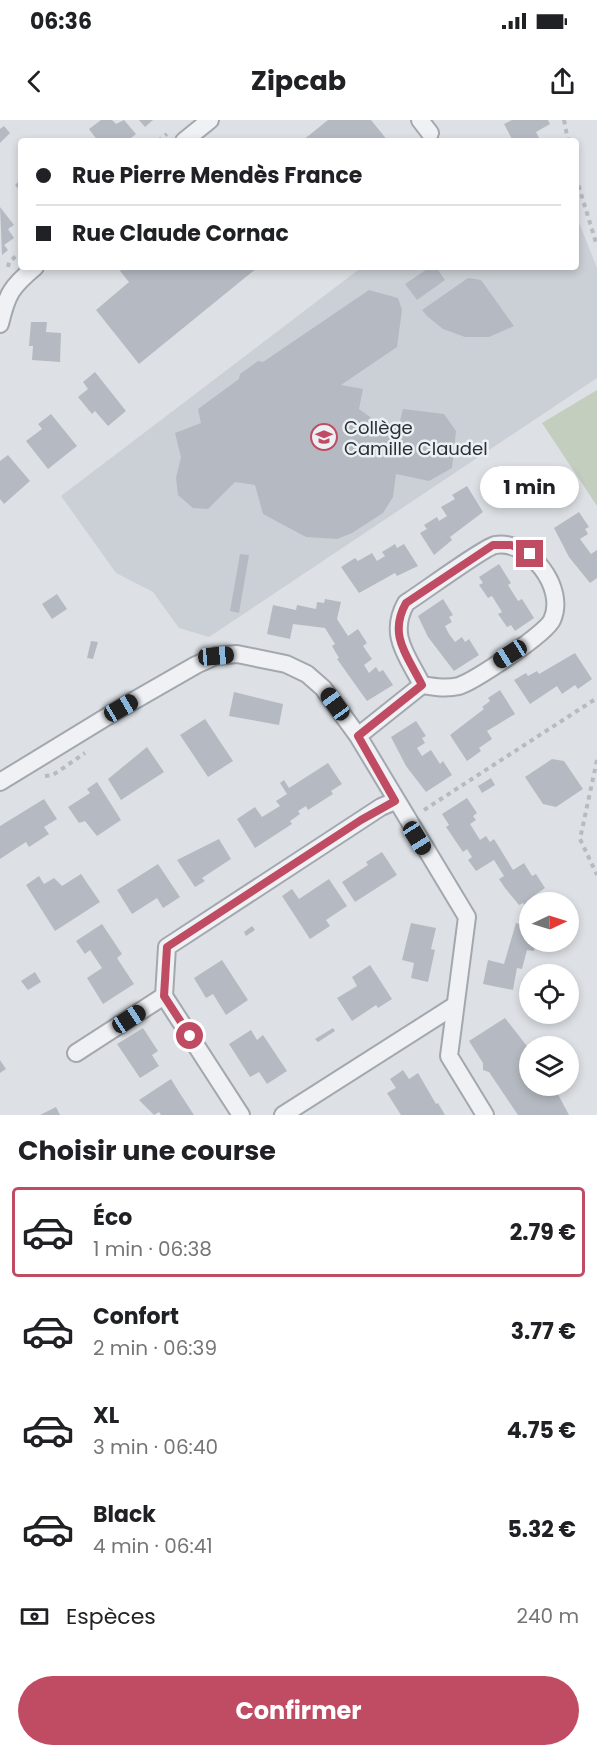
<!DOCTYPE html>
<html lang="fr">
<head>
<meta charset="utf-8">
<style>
  :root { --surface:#fff; --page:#f6f6f6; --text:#202124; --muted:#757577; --line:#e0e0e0; --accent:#c04c64 }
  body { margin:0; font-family:Poppins,sans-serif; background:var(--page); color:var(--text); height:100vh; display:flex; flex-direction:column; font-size:22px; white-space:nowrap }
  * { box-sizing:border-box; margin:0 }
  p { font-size:20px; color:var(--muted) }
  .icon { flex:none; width:33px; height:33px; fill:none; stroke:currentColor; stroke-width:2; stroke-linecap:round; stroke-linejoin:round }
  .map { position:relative; height:995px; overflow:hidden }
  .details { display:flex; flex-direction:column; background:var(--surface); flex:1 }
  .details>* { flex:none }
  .guide { position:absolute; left:18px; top:18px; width:561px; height:132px; border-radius:6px; box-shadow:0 3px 9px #0003; display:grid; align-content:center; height:132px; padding:0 18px; background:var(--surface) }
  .needle { width:39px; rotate:86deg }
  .buttons { position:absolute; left:519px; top:772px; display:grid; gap:12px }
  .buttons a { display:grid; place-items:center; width:60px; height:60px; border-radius:50%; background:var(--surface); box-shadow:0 3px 9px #0003; font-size:30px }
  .end { position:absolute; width:27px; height:27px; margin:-14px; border:8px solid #c04c64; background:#fff; box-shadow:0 0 0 3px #fff }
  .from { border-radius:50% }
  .bubble { position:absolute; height:42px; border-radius:21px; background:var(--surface); box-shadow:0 3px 9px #0003; font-size:20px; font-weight:700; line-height:42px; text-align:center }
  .car { position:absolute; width:18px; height:36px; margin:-18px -9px; border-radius:8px; box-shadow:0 0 4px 2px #0007; background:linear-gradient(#222 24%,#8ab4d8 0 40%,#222 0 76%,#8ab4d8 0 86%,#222 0) }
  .guide b { display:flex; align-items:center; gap:21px; height:57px; font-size:22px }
  .guide b+b { border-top:2px solid var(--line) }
  .guide i { width:15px; height:15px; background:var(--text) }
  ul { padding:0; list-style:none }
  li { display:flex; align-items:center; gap:18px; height:90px; margin:0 12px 9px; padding:0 6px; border:3px solid transparent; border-radius:6px }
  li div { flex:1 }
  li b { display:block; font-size:22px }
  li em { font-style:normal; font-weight:700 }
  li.selected { border-color:var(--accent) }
  li>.icon { width:54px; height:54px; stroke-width:1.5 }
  h2 { padding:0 18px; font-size:27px; line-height:72px }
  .pay { display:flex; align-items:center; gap:15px; height:66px; padding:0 18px; font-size:22px }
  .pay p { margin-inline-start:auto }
  .cta { display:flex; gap:12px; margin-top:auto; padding:12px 18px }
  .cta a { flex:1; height:69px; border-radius:36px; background:var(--accent); color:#fff; font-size:24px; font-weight:700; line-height:69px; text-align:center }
  .status { display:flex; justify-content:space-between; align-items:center; height:42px; padding:0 30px; background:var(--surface); direction:ltr }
  .status svg { height:16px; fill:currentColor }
  header { display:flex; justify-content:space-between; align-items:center; height:78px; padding:0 18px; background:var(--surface); font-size:27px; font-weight:700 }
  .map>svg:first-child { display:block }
</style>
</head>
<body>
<div class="status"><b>06:36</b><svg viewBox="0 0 49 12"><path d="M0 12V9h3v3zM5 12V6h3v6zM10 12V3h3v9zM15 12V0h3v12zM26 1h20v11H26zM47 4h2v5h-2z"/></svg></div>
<header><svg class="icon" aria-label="back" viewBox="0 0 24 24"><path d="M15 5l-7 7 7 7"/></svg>Zipcab<svg class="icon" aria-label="share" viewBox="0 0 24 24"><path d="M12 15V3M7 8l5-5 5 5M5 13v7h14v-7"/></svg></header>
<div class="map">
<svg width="597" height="995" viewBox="0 0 597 995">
  <rect width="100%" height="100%" fill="#dde1e5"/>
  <!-- built -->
  <path fill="#cbd0d6" d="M576 95 597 148V258L209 517 179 508 153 472 116 453 61 376 362 147H576Z"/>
  <!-- green -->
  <path fill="#c4cebf" d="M597 270V386L542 303Z"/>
  <!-- building -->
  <path fill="#b5bac2" d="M101 0H112L116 4 124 0 136 14 127 21H98L89 9Z
    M139 0H153L145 7Z
    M328 0H371L388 21H302Z
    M512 0H548L550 4 536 12 539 18 534 21H513L504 4Z
    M4 6 10 13 0 23V9Z
    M21 59V72L15 65Z
    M0 87 14 105 8 109 14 118 4 125 8 130 2 135Z
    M125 147H258L139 244 96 190 129 162 120 151Z
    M430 147H436L445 160 417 180 405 164Z
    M468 158 481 160 514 206 489 217H465L443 209 427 196 422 190Z
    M369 170 398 178 402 190 397 227 341 265 363 269 359 289 373 299 378 308 386 303 399 305 403 289 444 294 456 311 452 348 429 361 396 354 393 377 383 393 352 413 337 419 306 417 263 394 255 365 235 362 208 389 193 388 178 375 176 358 181 337 175 313 201 303 198 289 239 259 240 254 258 241 263 242Z
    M31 202H47L46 212 61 213 60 242 32 240 33 226H29Z
    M95 252 126 291 108 306 95 291 92 294 78 277 88 269 83 262Z
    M51 294 77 326 48 349 26 321 42 309 38 304Z
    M8 335 30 361 4 384 0 379V341Z
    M496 346 560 360 555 387 541 385 542 380 524 373 504 372 503 377 490 374Z
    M467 366 483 392 450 417 452 420 434 435 420 413 427 409 424 405 437 397 439 401 447 396 441 387 455 379 452 375Z
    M579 392 589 407 585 409 588 414 580 419 591 434 597 430V458L590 463 569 437 554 408Z
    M395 424 397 428 404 424 418 446 397 456 395 453 359 473 341 447 355 438 358 441 372 433 377 441 385 436 382 432Z
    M240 434 249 435 239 493 230 491Z
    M499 444 511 463 508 465 518 481 522 479 534 498 515 511 511 505 507 507 498 494 502 492 492 476 488 478 479 465 483 463 479 457Z
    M57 474 67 489 52 499 42 484Z
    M325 479 341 482 337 499 348 516 358 509 367 523 363 526 372 539 364 545 369 553 376 547 379 552 383 550 393 565 367 581 337 539 339 538 332 526 335 524 325 508 293 504 290 519 267 514 273 485 296 490 297 485 316 489 317 482 324 483Z
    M443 479 453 495 449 497 452 502 445 506 449 514 455 522 462 517 465 522 469 519 479 535 454 551 428 517 418 496Z
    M91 521 98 522 93 539 87 538Z
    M575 533 592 559 578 569 575 565 562 574 557 566 530 584 514 560 526 553 528 556 537 551 539 554Z
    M500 570 515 594 487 611 492 619 479 628 481 631 467 641 450 615 484 589 482 587 490 581 488 578Z
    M234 572 283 584 279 605 229 596Z
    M205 599 233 641 208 657 180 615Z
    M416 601 426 616 422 618 425 623 417 628 422 636 431 630 440 644 443 641 452 655 426 672 406 646 391 617Z
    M147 627 164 652 121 680 108 659Z
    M552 639 564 641 583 669 556 687 543 684 525 657Z
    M328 643 342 664 331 671 333 674 308 690 306 686 298 691 300 694 290 701 292 704 255 728 237 699 255 687 262 697 280 686 276 681 287 674 280 663 284 660 289 668Z
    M491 658 495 665 482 673 478 666Z
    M97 662 121 700 97 716 85 701 79 703 68 687 90 673 87 669Z
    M467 678 477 693 473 696 476 700 470 704 480 720 486 716 490 722 494 719 513 750 524 743 532 756 536 754 545 768 532 777 536 783H530V822H540V825L535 824 534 831 527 830 522 849 517 848 513 870 483 864 488 840 504 844 516 803 523 805 526 787 523 783 519 785 505 768 499 759 504 756 494 740 476 751 468 740 472 737 467 729 463 732 446 707 449 705 442 694Z
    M44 679 57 699 44 707 49 714 29 727 26 722 0 739V706Z
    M219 719 231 739 202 758 205 761 195 767 177 740Z
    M382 732 397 755 355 782 342 762 368 745 366 742Z
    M158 744 180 777 163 788 157 778 132 794 117 770Z
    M81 754 100 782 55 811 26 765 39 756 44 764 54 758 62 766Z
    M329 759 347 786 326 800 330 806 310 819 282 776 292 769 299 779Z
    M411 803 436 808 431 829 435 830 428 862 411 858 414 843 402 840Z
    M102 804 122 834 117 838 134 864 103 884 87 858 102 848 90 830 85 834 76 821Z
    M252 806 255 810 246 816 244 812Z
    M222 840 248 880 226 895 213 874 206 878 194 858Z
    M370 845 392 879 378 888 376 885 352 901 337 878 357 866 352 857Z
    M35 852 41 862 28 870 21 861Z
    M505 898 530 930V966L554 967 569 995H518L489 952 483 950V943L469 921Z
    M143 908 158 931 152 935 159 946 140 958 117 924Z
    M333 908 335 911 318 922 315 919Z
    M251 910 257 920 263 915 287 951 267 964 259 952 250 957 229 924Z
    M0 940 6 949 0 953Z
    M403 950 409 959 418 953 436 984 438 983 445 995H401L387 973 396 968 390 959Z
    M171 959 179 972 194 995H161L159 992 154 995 139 980Z
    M56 987 60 995H40Z"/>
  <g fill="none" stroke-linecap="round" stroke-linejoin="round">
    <defs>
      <path id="minor" d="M420 0 430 13
        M184 21 210 0
        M0 204C7 174 11 167 35 147
        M358 616 422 565C435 567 446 569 459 566 474 561 546 514 552 500 567 468 529 419 495 425 483 428 422 473 406 483 388 515 407 535 422 565
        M0 662 121 588 196 545 216 536 237 534 286 544 307 554 323 568 358 616 467 797 449 936 485 995
        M76 933 164 876
        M241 995 164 876 167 827 381 687 395 681
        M283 995 454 886"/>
    </defs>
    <!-- minor casing -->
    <use href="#minor" stroke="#a3a8ae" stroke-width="20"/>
    <!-- path -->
    <path stroke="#b7bbc0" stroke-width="4" stroke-dasharray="4.5 4.5" stroke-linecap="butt" d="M564 0 568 21
      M158 21 167 14
      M576 57 597 126
      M8 147 9 142 21 132
      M597 640 580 719 597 755
      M45 656 53 655 85 633
      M424 690 597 578"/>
    <!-- minor -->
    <use href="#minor" stroke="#eff1f4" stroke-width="16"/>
  </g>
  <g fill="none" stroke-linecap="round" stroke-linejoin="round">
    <!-- route -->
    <path stroke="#c04c64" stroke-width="8" d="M190 916 164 876 167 827 361 700 395 681 358 616 422 565C407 535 388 515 406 483L493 425H511L530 434"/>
  </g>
  <!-- icons -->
  <defs>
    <symbol id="school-ring" viewBox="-11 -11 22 22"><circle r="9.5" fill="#ecf0f3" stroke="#c04c64" stroke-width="1.5"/><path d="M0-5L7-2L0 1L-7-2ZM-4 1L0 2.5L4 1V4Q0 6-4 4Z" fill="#c04c64"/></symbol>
  </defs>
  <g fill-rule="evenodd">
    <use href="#school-ring" x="309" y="302" width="30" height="30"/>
  </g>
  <g text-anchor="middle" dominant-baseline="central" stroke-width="5" stroke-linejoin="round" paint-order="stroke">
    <!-- poi labels -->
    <g font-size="18" fill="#28303a" stroke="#ecf0f3" text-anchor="start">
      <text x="344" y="307">Collège<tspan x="344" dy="21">Camille Claudel</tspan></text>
    </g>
  </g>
</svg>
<div class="buttons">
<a><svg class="needle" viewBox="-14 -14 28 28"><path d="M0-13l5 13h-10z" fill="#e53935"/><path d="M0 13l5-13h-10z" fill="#757577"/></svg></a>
<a><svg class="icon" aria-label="locate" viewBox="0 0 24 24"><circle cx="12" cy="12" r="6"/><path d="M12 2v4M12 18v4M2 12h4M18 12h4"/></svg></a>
<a><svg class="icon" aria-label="layers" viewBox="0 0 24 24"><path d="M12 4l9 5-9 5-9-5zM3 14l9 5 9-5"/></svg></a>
</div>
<i class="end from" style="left:190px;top:916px"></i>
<i class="end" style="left:530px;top:434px"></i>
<div class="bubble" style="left:480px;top:346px;width:99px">1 min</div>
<i class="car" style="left:510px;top:534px;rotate:238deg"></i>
<i class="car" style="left:216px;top:536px;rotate:85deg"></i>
<i class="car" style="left:335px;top:584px;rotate:324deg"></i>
<i class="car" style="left:121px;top:588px;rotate:60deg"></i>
<i class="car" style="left:417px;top:718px;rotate:148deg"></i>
<i class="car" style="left:129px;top:899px;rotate:57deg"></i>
<div class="guide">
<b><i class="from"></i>Rue Pierre Mendès France</b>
<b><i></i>Rue Claude Cornac</b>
</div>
</div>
<section class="details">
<h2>Choisir une course</h2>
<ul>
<li class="selected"><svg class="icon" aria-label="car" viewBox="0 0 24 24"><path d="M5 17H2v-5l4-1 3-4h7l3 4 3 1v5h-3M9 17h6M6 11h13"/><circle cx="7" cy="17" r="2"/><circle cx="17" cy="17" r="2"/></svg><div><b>Éco</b><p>1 min · 06:38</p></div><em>2.79 €</em></li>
<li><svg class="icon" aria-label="car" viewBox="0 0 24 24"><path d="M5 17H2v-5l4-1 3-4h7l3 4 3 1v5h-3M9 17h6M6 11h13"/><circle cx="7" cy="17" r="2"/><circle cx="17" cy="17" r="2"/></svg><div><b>Confort</b><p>2 min · 06:39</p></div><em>3.77 €</em></li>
<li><svg class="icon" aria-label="car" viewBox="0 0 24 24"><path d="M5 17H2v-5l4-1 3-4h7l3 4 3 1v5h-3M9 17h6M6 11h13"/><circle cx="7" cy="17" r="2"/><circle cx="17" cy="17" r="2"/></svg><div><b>XL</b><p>3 min · 06:40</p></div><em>4.75 €</em></li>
<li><svg class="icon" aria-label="car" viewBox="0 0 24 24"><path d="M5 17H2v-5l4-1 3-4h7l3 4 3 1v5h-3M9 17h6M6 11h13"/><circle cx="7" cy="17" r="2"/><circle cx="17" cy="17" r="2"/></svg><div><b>Black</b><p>4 min · 06:41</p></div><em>5.32 €</em></li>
</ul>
<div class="pay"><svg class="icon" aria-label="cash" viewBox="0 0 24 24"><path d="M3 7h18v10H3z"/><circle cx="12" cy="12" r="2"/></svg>Espèces<p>240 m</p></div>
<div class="cta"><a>Confirmer</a></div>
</section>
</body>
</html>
